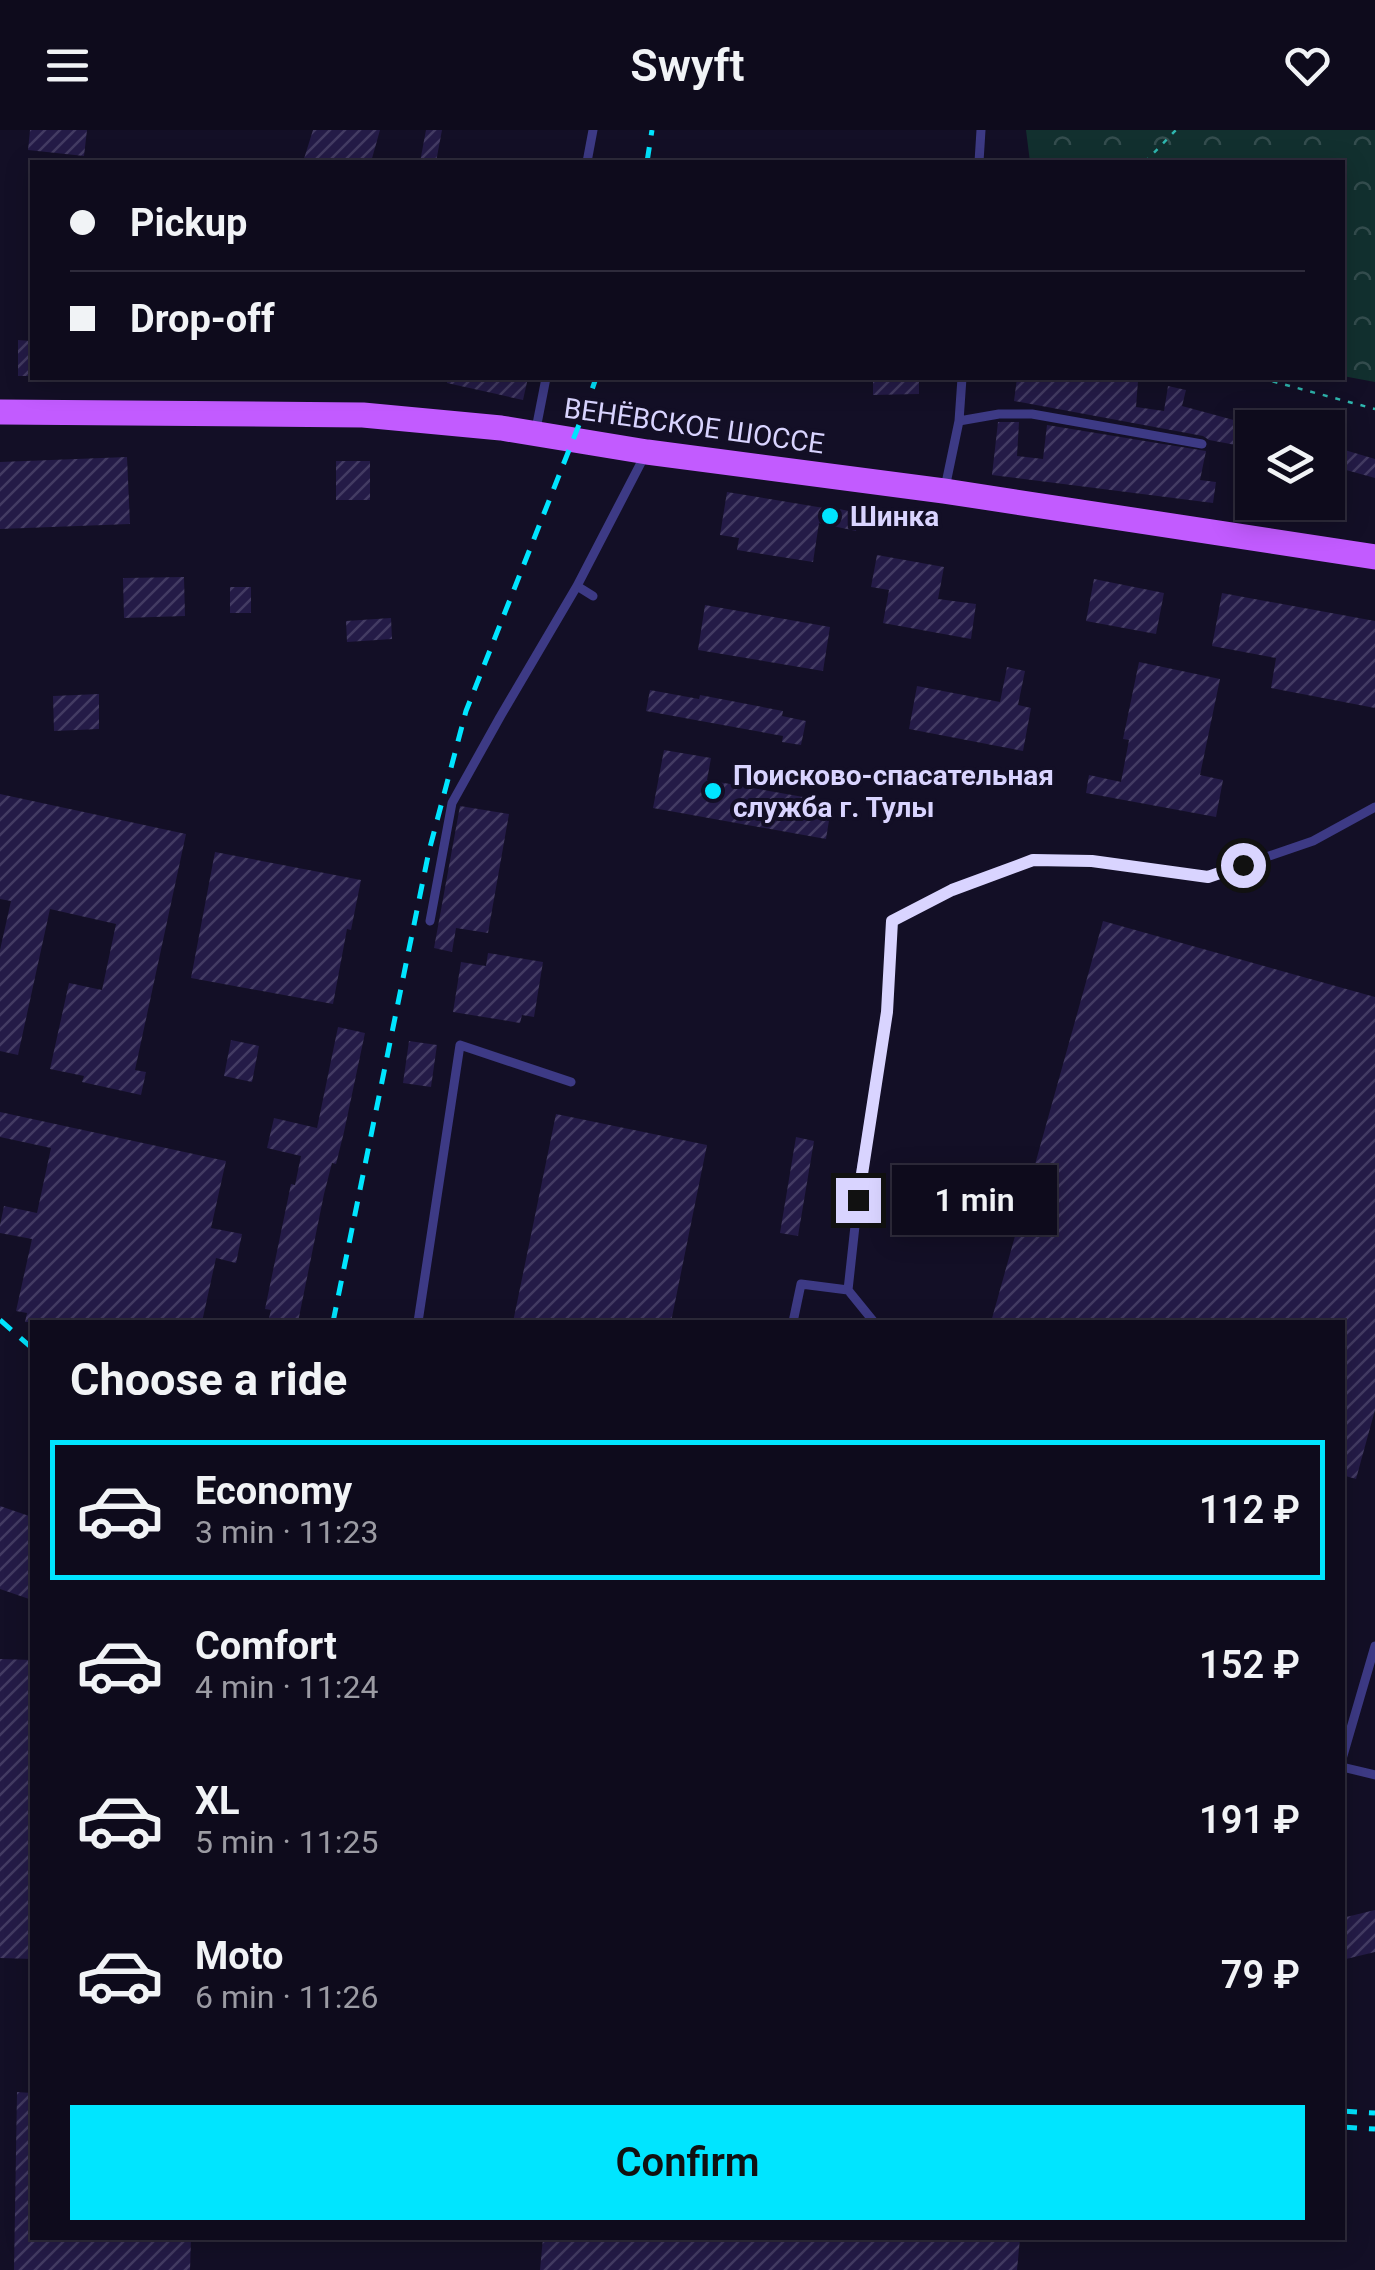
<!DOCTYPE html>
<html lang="en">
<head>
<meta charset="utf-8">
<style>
  :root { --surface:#0e0b1c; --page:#171425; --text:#f1f3f6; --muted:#9b9ba3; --line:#2e2b3b; --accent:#00e5ff }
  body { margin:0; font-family:Roboto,sans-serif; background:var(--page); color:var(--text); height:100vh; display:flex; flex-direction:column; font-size:38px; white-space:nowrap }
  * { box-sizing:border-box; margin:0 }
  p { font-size:32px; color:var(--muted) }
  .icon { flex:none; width:55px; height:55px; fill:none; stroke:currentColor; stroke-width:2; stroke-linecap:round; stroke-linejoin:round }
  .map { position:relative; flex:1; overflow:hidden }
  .sheet { position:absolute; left:30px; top:1190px; width:1315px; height:920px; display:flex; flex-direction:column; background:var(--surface); border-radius:0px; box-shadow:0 5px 25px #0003,0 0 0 2px var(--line) }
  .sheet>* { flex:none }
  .hud { position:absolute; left:30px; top:30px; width:1315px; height:220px; border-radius:0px; box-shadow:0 5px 25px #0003,0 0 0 2px var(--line); display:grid; align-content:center; height:220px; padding:0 40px; background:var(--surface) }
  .tools { position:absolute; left:1235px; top:280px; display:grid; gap:20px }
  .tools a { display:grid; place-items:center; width:110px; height:110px; border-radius:0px; background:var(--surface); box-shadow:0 5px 25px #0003,0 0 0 2px var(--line); font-size:50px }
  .end { position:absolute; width:45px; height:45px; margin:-22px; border:12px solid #d9d4ff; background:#111; box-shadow:0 0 0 5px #111 }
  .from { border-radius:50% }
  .bubble { position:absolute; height:70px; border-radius:0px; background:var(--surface); box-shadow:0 5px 25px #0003,0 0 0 2px var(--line); font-size:32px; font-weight:600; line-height:70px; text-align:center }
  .hud b { display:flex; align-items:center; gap:35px; height:95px; font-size:38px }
  .hud b+b { border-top:2px solid var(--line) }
  .hud i { width:25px; height:25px; background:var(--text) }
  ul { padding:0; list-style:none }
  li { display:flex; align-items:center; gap:30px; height:140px; margin:0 20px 15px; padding:0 20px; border:5px solid transparent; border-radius:0px }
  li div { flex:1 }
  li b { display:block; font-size:38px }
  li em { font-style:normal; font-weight:600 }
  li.on { border-color:var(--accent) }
  li>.icon { width:90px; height:90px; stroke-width:1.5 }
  h2 { padding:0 40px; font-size:45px; line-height:120px }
  .action { display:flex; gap:20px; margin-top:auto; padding:20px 40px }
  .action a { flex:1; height:115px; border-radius:0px; background:var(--accent); color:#111; font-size:40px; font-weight:600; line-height:115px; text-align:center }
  header { display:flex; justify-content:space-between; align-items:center; height:130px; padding:0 40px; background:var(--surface); font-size:45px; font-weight:600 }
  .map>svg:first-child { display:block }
</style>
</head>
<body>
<header><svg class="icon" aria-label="menu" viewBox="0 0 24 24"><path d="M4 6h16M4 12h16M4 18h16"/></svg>Swyft<svg class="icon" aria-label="heart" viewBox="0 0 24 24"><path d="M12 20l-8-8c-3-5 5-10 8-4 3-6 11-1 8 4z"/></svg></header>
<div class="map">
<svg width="1375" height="2140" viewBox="0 0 1375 2140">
  <defs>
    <pattern id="park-crowns" width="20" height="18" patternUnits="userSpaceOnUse" patternTransform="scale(2.5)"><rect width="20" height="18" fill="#12302f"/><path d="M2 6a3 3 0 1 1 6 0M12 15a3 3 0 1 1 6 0" fill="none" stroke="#344d4e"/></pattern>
    <pattern id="building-hatch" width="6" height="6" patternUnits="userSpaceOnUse" patternTransform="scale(2.5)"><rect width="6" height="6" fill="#241b47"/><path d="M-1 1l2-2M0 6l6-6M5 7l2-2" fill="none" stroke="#433b63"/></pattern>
  </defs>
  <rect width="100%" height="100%" fill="#130f26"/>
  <!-- park -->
  <path fill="url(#park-crowns)" d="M1026 0H1375V252L1343 246 1342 32H1030Z"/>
  <!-- building -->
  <path fill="url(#building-hatch)" d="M30 0H87L84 26 28 20Z
    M313 0H380L371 32H303Z
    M426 0H442L436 32H420Z
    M18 210 32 211V246H18Z
    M448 248H528L523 270 447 253Z
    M873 248H919V264L873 265Z
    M1017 248H1121L1138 251 1136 277 1164 281 1168 256 1186 260 1182 276 1252 295V318L1209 310 1203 306 1014 271Z
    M998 292H1019L1017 326 1043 329 1047 295 1206 321 1200 350 1216 352 1213 373 992 345Z
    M1328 315 1375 329V348L1328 335Z
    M127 327 130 394 0 399V332Z
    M336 331H370V370H336Z
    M727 362 824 378V376L859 383 856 401 819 393 813 432 737 420 739 408 720 405Z
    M877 425 944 437 938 469 976 474 971 509 883 493 889 460 871 457Z
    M184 447 185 486 124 488 123 448Z
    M1094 449 1164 463 1156 504 1086 491Z
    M230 457H251V483H230Z
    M1222 463 1375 491V578L1271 558 1276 528 1212 516Z
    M705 475 830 497 823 541 698 520Z
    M391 488 392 509 347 512 346 491Z
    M1139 532 1220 549 1200 645 1223 650 1216 687 1086 663 1089 645 1121 652 1129 610 1123 609Z
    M1007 537 1025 541 1018 575 1031 578 1023 621 909 599 917 556 1000 572Z
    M650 560 699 569 700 565 783 581 782 586 806 591 801 615 782 612 783 606 646 581Z
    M99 564V599L54 601 53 566Z
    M664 620 711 628 707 650 832 672 826 709 653 678Z
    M0 664 186 704 135 940 146 942 141 965 82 952 84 946 50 939 69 853 102 860 116 794 50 779 18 925 0 921V820L11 771 0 769Z
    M460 676 509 684 488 803 456 798 452 822 434 818Z
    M215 722 361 750 351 800 347 799 333 874 191 848Z
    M1103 791 1375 867V1280L1356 1349 1342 1345V1192H991Z
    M488 823 543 832 534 887 522 885 520 893 453 882 461 832 486 836Z
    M338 897 365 903 344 1002 336 1034 332 1033 324 1064 298 1192H268L271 1180 265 1179 291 1054 295 1055 301 1026 267 1018 274 988 317 998Z
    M231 910 259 916 252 952 224 946Z
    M409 911 437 915 431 957 403 953Z
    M0 982 226 1031 211 1098 242 1104 236 1133 216 1128 202 1192H70L51 1188 50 1192H25L27 1183 16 1181 32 1109 0 1103V1095L4 1076 37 1083 51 1018 0 1007Z
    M556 984 707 1015 671 1192H513Z
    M796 1007 814 1011 798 1106 780 1103Z
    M0 1376 32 1387V1470L0 1459Z
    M0 1529 32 1530V1829L0 1828Z
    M1375 1780V1822L1342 1830V1788Z
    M17 1962 32 1963V2108H191L190 2140H14Z
    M543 2108H1020L1017 2140H540Z"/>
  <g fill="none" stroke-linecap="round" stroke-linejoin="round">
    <!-- path -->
    <path stroke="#2fb8b0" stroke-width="2.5" stroke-dasharray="5 8" stroke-linecap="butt" d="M1145 32 1176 0
      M1260 248 1375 279"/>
    <!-- lane -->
    <path stroke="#3d3a85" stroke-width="9" d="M587 32 593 0
      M979 32 981 0
      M959 291 999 284H1032L1202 314
      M536 299 546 248
      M945 358 959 291 962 248
      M577 456 593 466
      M430 791 452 673 500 587 577 456 645 325
      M848 1160 874 1192
      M418 1192 460 915 571 952
      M793 1192 801 1154 848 1160 861 1041 887 882 892 791 952 760 1033 729 1093 731 1208 747 1313 711 1375 677
      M1342 1629 1375 1516
      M1342 1637 1375 1645"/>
    <!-- primary -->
    <path stroke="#c25bff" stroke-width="25" d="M0 282 363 285 501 298 647 322 944 361 1375 427"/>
    <!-- rail -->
    <path stroke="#00e5ff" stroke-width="5" stroke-dasharray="15 12" stroke-linecap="butt" d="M647 32 652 0
      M0 1190 32 1218
      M333 1192 429 721 466 581 586 277 596 248
      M1342 1981 1375 1983
      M1342 1997 1375 1999"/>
  </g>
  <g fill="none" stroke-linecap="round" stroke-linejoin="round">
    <!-- route -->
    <path stroke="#d9d4ff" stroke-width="12" d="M858 1070 887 882 892 791 952 760 1033 730 1092 731 1208 747 1243 735"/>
  </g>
  <!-- markers -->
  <g fill="#00e5ff" stroke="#130f26" stroke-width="4">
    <circle cx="830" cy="386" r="10"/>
    <circle cx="713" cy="661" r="10"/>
  </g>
  <g text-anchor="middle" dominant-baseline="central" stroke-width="8" stroke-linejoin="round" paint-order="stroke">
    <!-- street labels -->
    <g font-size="28" fill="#d9d4ff" stroke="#130f26">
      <text transform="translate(694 296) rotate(8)">ВЕНЁВСКОЕ ШОССЕ</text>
    </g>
    <!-- poi labels -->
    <g font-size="28" font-weight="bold" fill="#d9d4ff" stroke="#130f26" text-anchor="start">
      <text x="850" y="386">Шинка</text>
      <text x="733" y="645">Поисково-спасательная<tspan x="733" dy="32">служба г. Тулы</tspan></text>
    </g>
  </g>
</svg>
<div class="tools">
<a><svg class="icon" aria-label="layers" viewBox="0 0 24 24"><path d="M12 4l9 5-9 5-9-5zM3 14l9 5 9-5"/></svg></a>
</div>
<i class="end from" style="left:1243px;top:735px"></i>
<i class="end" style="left:858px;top:1070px"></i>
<div class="bubble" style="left:892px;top:1035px;width:165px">1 min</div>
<div class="hud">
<b><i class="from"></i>Pickup</b>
<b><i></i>Drop-off</b>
</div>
<section class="sheet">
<h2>Choose a ride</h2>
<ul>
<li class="on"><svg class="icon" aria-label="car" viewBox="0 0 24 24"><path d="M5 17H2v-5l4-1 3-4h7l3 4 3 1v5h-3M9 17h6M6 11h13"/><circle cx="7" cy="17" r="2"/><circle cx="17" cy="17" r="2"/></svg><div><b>Economy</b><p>3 min · 11:23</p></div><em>112 ₽</em></li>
<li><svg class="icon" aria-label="car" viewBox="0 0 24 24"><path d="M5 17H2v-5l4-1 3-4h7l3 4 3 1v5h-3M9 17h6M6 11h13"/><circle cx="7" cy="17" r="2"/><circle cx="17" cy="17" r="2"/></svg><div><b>Comfort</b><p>4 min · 11:24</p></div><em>152 ₽</em></li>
<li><svg class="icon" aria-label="car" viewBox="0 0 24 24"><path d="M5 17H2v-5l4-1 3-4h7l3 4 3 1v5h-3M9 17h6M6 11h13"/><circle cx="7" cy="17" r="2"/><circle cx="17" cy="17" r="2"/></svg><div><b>XL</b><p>5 min · 11:25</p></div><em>191 ₽</em></li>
<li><svg class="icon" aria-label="car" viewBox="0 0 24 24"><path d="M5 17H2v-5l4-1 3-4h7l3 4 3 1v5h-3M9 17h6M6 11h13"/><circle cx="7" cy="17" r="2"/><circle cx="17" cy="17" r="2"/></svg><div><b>Moto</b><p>6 min · 11:26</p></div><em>79 ₽</em></li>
</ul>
<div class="action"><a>Confirm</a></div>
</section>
</div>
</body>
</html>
